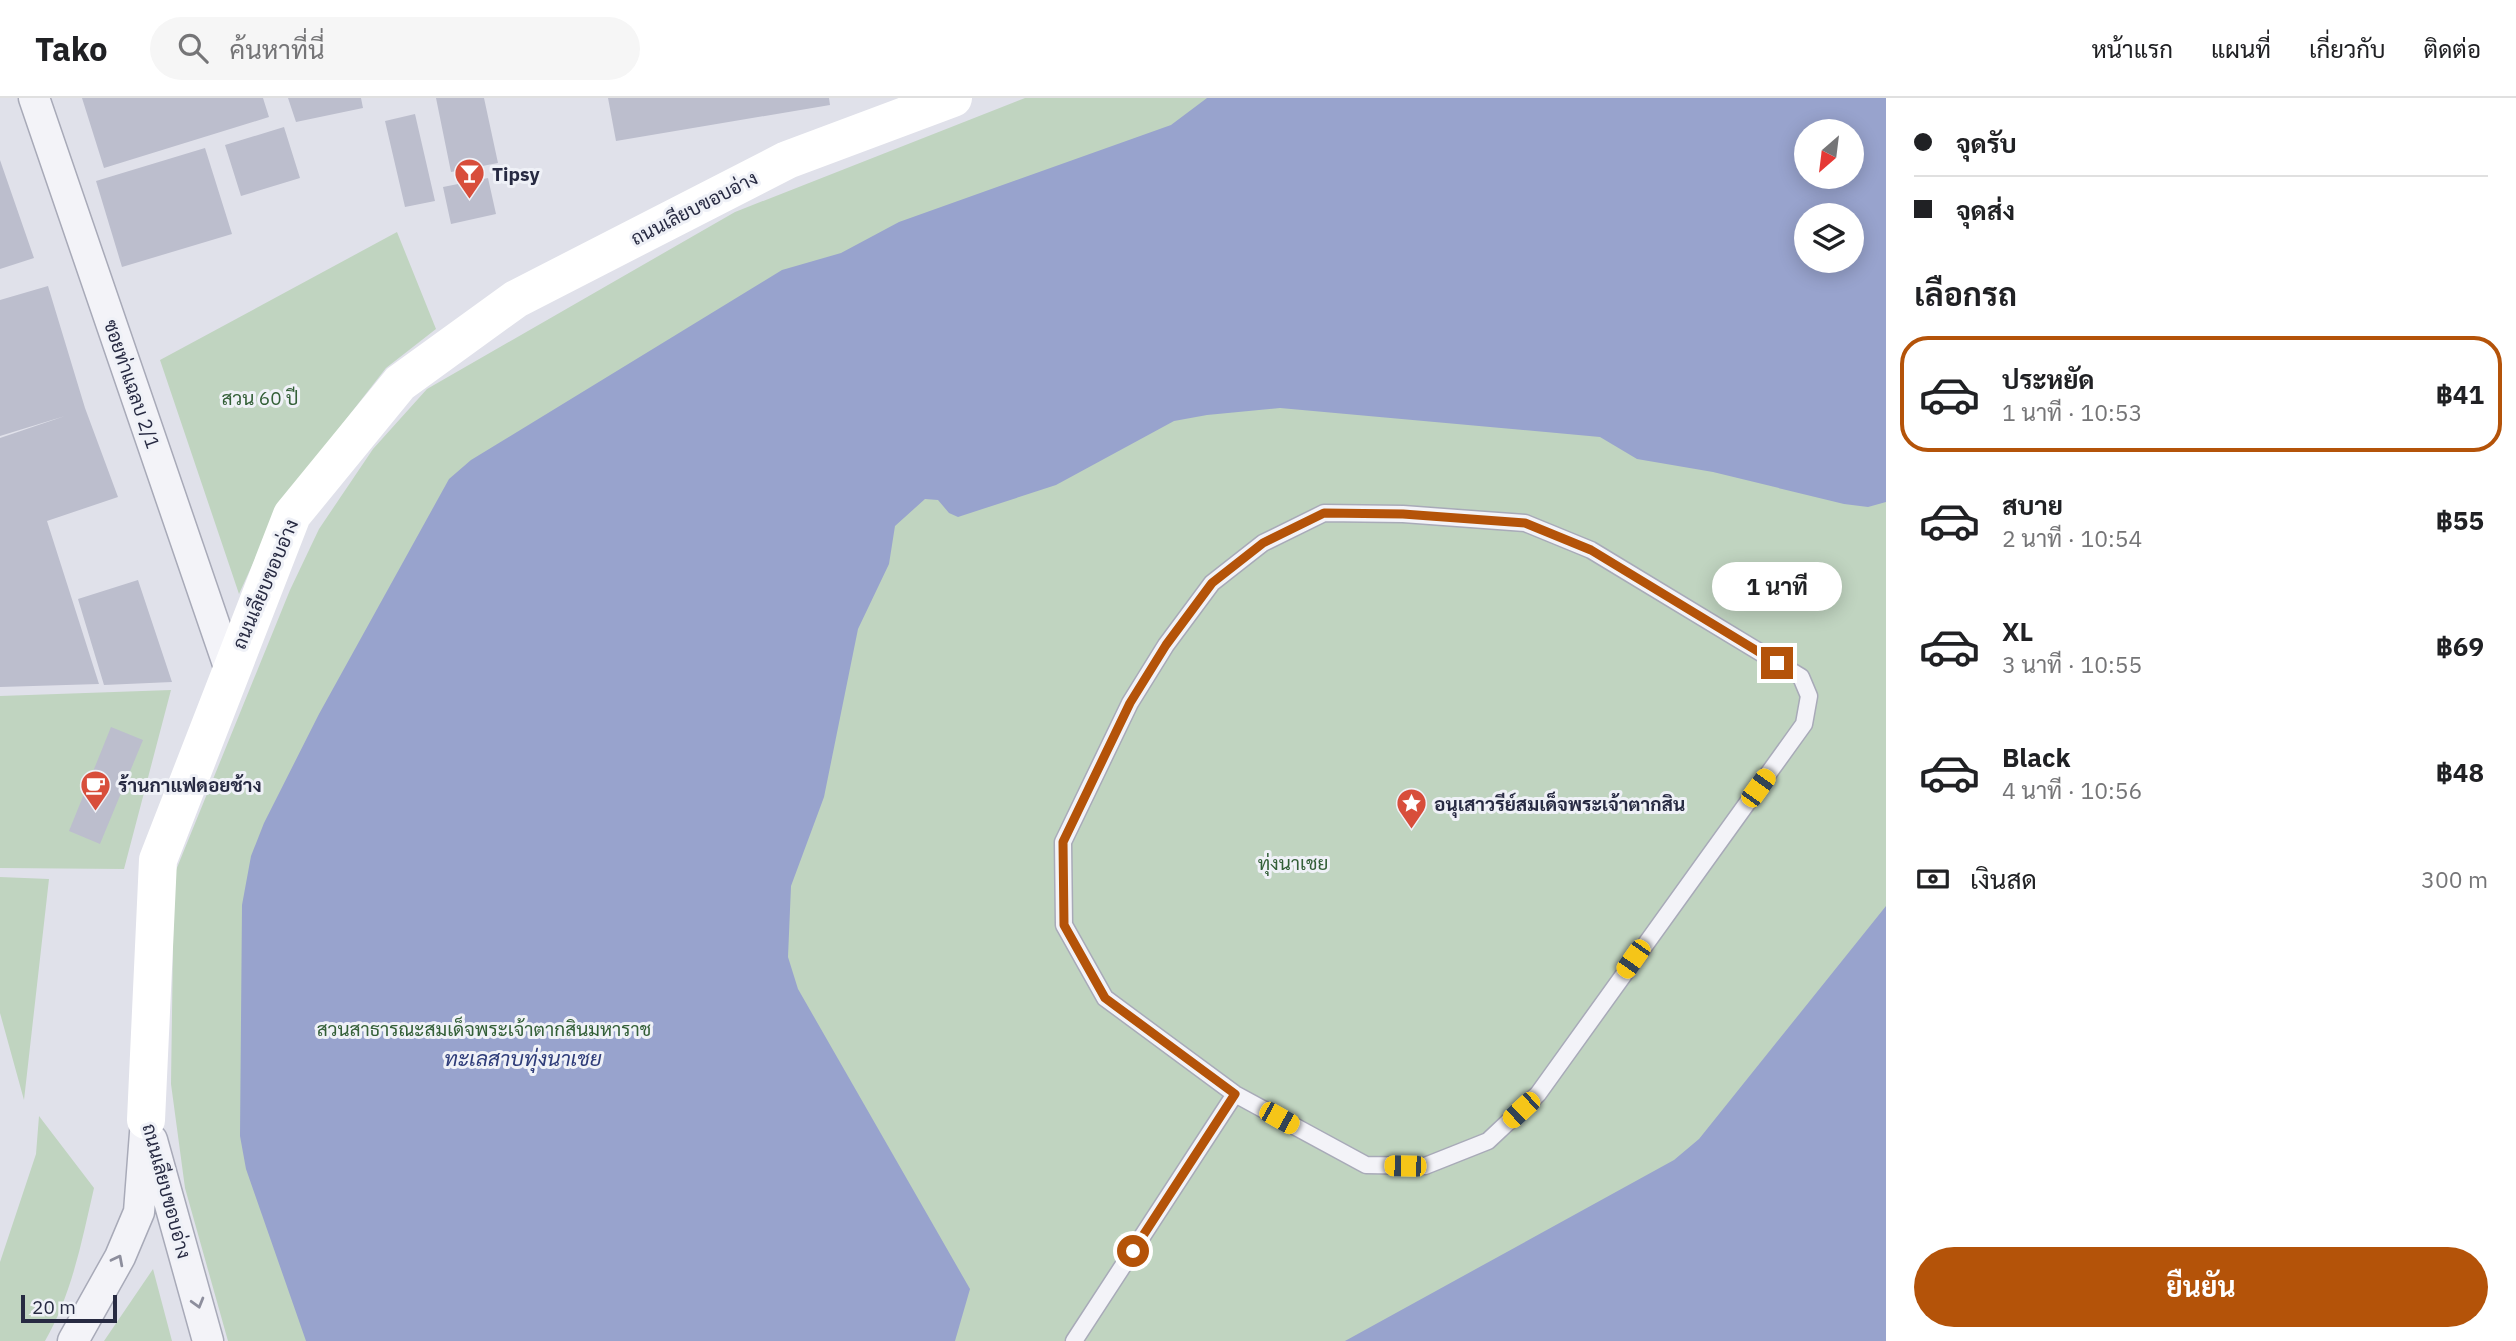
<!DOCTYPE html>
<html lang="th">
<head>
<meta charset="utf-8">
<style>
  :root { --surface:#fff; --page:#f6f6f6; --text:#202124; --muted:#757577; --line:#e0e0e0; --accent:#b45309 }
  body { margin:0; font-family:"IBM Plex Sans",Sarabun,sans-serif; background:var(--page); color:var(--text); height:100vh; display:flex; flex-direction:column; font-size:26px; white-space:nowrap }
  * { box-sizing:border-box; margin:0 }
  p { font-size:23px; color:var(--muted) }
  .icon { flex:none; width:38px; height:38px; fill:none; stroke:currentColor; stroke-width:2; stroke-linecap:round; stroke-linejoin:round }
  .map { position:relative; flex:1; overflow:hidden }
  .drawer { display:flex; flex-direction:column; background:var(--surface); width:630px }
  .drawer>* { flex:none }
  .banner { display:grid; align-content:center; height:154px; padding:0 28px; background:var(--surface) }
  .needle { width:46px; rotate:208deg }
  .fabs { position:absolute; left:1794px; top:21px; display:grid; gap:14px }
  .fabs a { display:grid; place-items:center; width:70px; height:70px; border-radius:50%; background:var(--surface); box-shadow:0 4px 18px #0003; font-size:35px }
  .scale { position:absolute; left:21px; bottom:18px; width:96px; box-sizing:border-box; padding-left:7px; border:4px solid #272a42; border-top:0; font-size:19px; line-height:24px; white-space:nowrap; color:#272a42; -webkit-text-stroke:5px #eff1f7; paint-order:stroke }
  .end { position:absolute; width:32px; height:32px; margin:-16px; border:9px solid #b45309; background:#fff; box-shadow:0 0 0 4px #fff }
  .from { border-radius:50% }
  .bubble { position:absolute; height:49px; border-radius:24px; background:var(--surface); box-shadow:0 4px 18px #0003; font-size:23px; font-weight:700; line-height:49px; text-align:center }
  .car { position:absolute; width:21px; height:42px; margin:-21px -10px; border-radius:9px; box-shadow:0 0 5px 2px #0007; background:linear-gradient(#f5c518 24%,#345 0 40%,#f5c518 0 76%,#345 0 86%,#f5c518 0) }
  .banner b { display:flex; align-items:center; gap:24px; height:66px; font-size:26px }
  .banner b+b { border-top:2px solid var(--line) }
  .banner i { width:18px; height:18px; background:var(--text) }
  ul { padding:0; list-style:none }
  li { display:flex; align-items:center; gap:21px; height:116px; margin:0 14px 10px; padding:0 14px; border:4px solid transparent; border-radius:28px }
  li div { flex:1 }
  li b { display:block; font-size:26px }
  li em { font-style:normal; font-weight:700 }
  li.selected { border-color:var(--accent) }
  li>.icon { width:63px; height:63px; stroke-width:1.5 }
  h2 { padding:0 28px; font-size:32px; line-height:84px }
  .pay { display:flex; align-items:center; gap:18px; height:77px; padding:0 28px; font-size:26px }
  .pay p { margin-inline-start:auto }
  .action { display:flex; gap:14px; margin-top:auto; padding:14px 28px }
  .action a { flex:1; height:80px; border-radius:42px; background:var(--accent); color:#fff; font-size:28px; font-weight:700; line-height:80px; text-align:center }
  header { display:flex; align-items:center; gap:42px; box-sizing:border-box; height:98px; padding:0 35px; background:var(--surface); border-bottom:2px solid var(--line) }
  header strong { font-size:33px }
  nav { display:flex; gap:38px; margin-inline-start:auto; font-size:24px }
  .search { width:490px; height:63px; background:var(--page); display:flex; align-items:center; gap:18px; box-sizing:border-box; padding:0 24px; border-radius:38px; color:var(--muted); font-size:26px }
  main { display:flex; flex:1; min-height:0 }
  .map>svg:first-child { display:block }
</style>
</head>
<body>
<header>
<strong>Tako</strong>
<div class="search"><svg class="icon" aria-label="search" viewBox="0 0 24 24"><circle cx="10" cy="10" r="6"/><path d="M15 15l6 6"/></svg>ค้นหาที่นี่</div>
<nav><a>หน้าแรก</a><a>แผนที่</a><a>เกี่ยวกับ</a><a>ติดต่อ</a></nav>
</header>
<main>
<div class="map">
<svg width="1886" height="1243" viewBox="0 0 1886 1243">
  <rect width="100%" height="100%" fill="#e0e1ea"/>
  <!-- green -->
  <path fill="#c0d4c0" fill-rule="evenodd" d="M1025 0H1886V1243H228L185 1090 171 986 174 777 290 492 319 431 373 351 427 291 735 114ZM1806 33H1852V79H1806ZM1806 117H1852V163H1806Z
    M397 134 436 231 386 270 280 406 239 496 160 262Z
    M171 592 124 771 0 770V598Z
    M0 779 49 781 24 1002 0 915Z
    M39 1018 94 1090C82 1142 72 1196 45 1243H0V1164L36 1056Z
    M153 1171 172 1243H104Z"/>
  <!-- water -->
  <path fill="#98a3cd" fill-rule="evenodd" d="M1207 0H1886V404L1868 409 1844 406 1713 374 1637 361 1600 339 1280 310 1207 317 1174 323 1056 387 958 419 949 415 938 402 925 401 895 428 889 466 858 531 824 699 791 788 788 859 798 891 970 1191 955 1243H306L246 1071 240 1038 242 807 251 758 264 725 319 616 449 381 471 362 782 172 841 155 899 124 1171 27ZM1806 33H1852V79H1806ZM1806 117H1852V163H1806Z
    M1886 808V1243H1345L1674 1062 1699 1041Z"/>
  <!-- building -->
  <path fill="#bcbecd" d="M82 0H263L269 19 104 70Z
    M288 0H361L363 10 296 24Z
    M436 0H484L498 65 451 74Z
    M608 0H829L830 7 616 43Z
    M415 16 435 103 405 109 385 23Z
    M284 29 300 80 241 98 225 47Z
    M205 50 232 136 122 169 96 83Z
    M0 62 34 160 0 171Z
    M488 80 496 116 451 126 443 89Z
    M48 188 85 310 118 399 47 423 99 586 0 589V340L65 318 0 338V202Z
    M138 482 172 584 104 587 78 501Z
    M111 629 143 642 100 746 69 733Z"/>
  <g fill="none" stroke-linecap="round" stroke-linejoin="round">
    <defs>
      <path id="lane" d="M1324 415 1403 416 1525 425 1591 452 1801 579 1809 598 1804 626 1538 996 1488 1043 1425 1068 1366 1067 1235 996 1105 900 1064 827 1063 744 1130 605 1166 547 1212 485 1263 445Z
        M1074 1243 1235 996"/>
      <path id="street" d="M34 0 230 572
        M152 1042 208 1243
        M73 1243 120 1159 139 1114 146 1022"/>
    </defs>
    <!-- lane casing -->
    <use href="#lane" stroke="#a8aab8" stroke-width="19"/>
    <!-- street casing -->
    <use href="#street" stroke="#a8aab8" stroke-width="33"/>
    <!-- lane -->
    <use href="#lane" stroke="#f3f3f8" stroke-width="16"/>
    <!-- street -->
    <use href="#street" stroke="#f3f3f8" stroke-width="30"/>
    <!-- secondary -->
    <path stroke="#fff" stroke-width="38" d="M146 1022 158 762 292 417 400 285 516 201 787 62 953 0"/>
  </g>
  <!-- one-way arrows -->
  <defs><path id="oneway-chevron" d="M-2-3.5L2.5 0L-2 3.5" fill="none" stroke-width="1.6" stroke-linecap="round" stroke-linejoin="round" transform="scale(1.75)"/></defs>
  <g stroke="#8d8e9d">
    <use href="#oneway-chevron" transform="translate(118 1162) rotate(-63)"/>
    <use href="#oneway-chevron" transform="translate(198 1205) rotate(74)"/>
  </g>
  <g fill="none" stroke-linecap="round" stroke-linejoin="round">
    <!-- route -->
    <path stroke="#b45309" stroke-width="9" d="M1133 1153 1235 996 1105 900 1064 827 1063 744 1130 605 1166 547 1212 485 1263 445 1324 415 1403 416 1525 425 1591 452 1777 565"/>
  </g>
  <!-- icons -->
  <defs>
    <symbol id="bar-pin" viewBox="-11 -11 22 30"><path d="M0 17L-7.5 6A9.5 9.5 0 1 1 7.5 6Z" fill="#d84e3b" stroke="#eff1f7"/><path d="M-6-5H6L.8 .8V4.5H3.5V6h-7V4.5H-.8V.8Z" fill="#fff"/></symbol>
    <symbol id="cafe-pin" viewBox="-11 -11 22 30"><path d="M0 17L-7.5 6A9.5 9.5 0 1 1 7.5 6Z" fill="#d84e3b" stroke="#eff1f7"/><path d="M-5.5-4.5H6V0H3Q3 3.5 0 3.5H-2.5Q-5.5 3.5-5.5 0ZM3-3.2v2h1.7v-2ZM-6 4.5H4V6H-6Z" fill="#fff"/></symbol>
    <symbol id="sight-pin" viewBox="-11 -11 22 30"><path d="M0 17L-7.5 6A9.5 9.5 0 1 1 7.5 6Z" fill="#d84e3b" stroke="#eff1f7"/><path d="M0-6L1.8-2.2L6-1.7L2.9 1.2L3.7 5.4L0 3.3L-3.7 5.4L-2.9 1.2L-6-1.7L-1.8-2.2Z" fill="#fff"/></symbol>
  </defs>
  <g fill-rule="evenodd">
    <use href="#bar-pin" x="452" y="58" width="35" height="47"/>
    <use href="#cafe-pin" x="78" y="670" width="35" height="47"/>
    <use href="#sight-pin" x="1394" y="688" width="35" height="47"/>
  </g>
  <g text-anchor="middle" dominant-baseline="central" stroke-width="6" stroke-linejoin="round" paint-order="stroke">
    <!-- poi labels -->
    <g font-size="19" font-weight="bold" fill="#272a42" stroke="#eff1f7" text-anchor="start">
      <text x="492" y="76">Tipsy</text>
      <text x="118" y="687">ร้านกาแฟดอยช้าง</text>
      <text x="1434" y="706">อนุเสาวรีย์สมเด็จพระเจ้าตากสิน</text>
    </g>
    <!-- street labels -->
    <g font-size="19" fill="#272a42" stroke="#eff1f7">
      <text transform="translate(694 110) rotate(-27)">ถนนเลียบขอบอ่าง</text>
      <text transform="translate(132 286) rotate(71)">ซอยท่าแฉลบ 2/1</text>
      <text transform="translate(265 486) rotate(-67)">ถนนเลียบขอบอ่าง</text>
      <text transform="translate(167 1093) rotate(75)">ถนนเลียบขอบอ่าง</text>
    </g>
    <!-- park labels -->
    <g font-size="19" fill="#335f37" stroke="#eff1f7">
      <text x="260" y="300">สวน 60 ปี</text>
      <text x="1293" y="765">ทุ่งนาเชย</text>
      <text x="484" y="931">สวนสาธารณะสมเด็จพระเจ้าตากสินมหาราช</text>
    </g>
    <!-- water labels -->
    <g font-size="21" font-style="italic" fill="#2e3c79" stroke="#eff1f7">
      <text x="523" y="960">ทะเลสาบทุ่งนาเชย</text>
    </g>
  </g>
</svg>
<div class="fabs">
<a><svg class="needle" viewBox="-14 -14 28 28"><path d="M0-13l5 13h-10z" fill="#e53935"/><path d="M0 13l5-13h-10z" fill="#757577"/></svg></a>
<a><svg class="icon" aria-label="layers" viewBox="0 0 24 24"><path d="M12 4l9 5-9 5-9-5zM3 14l9 5 9-5"/></svg></a>
</div>
<div class="scale">20 m</div>
<i class="end from" style="left:1133px;top:1153px"></i>
<i class="end" style="left:1777px;top:565px"></i>
<div class="bubble" style="left:1712px;top:464px;width:130px">1 นาที</div>
<i class="car" style="left:1758px;top:690px;rotate:36deg"></i>
<i class="car" style="left:1633px;top:861px;rotate:215deg"></i>
<i class="car" style="left:1521px;top:1012px;rotate:227deg"></i>
<i class="car" style="left:1279px;top:1020px;rotate:119deg"></i>
<i class="car" style="left:1405px;top:1068px;rotate:271deg"></i>
</div>
<section class="drawer">
<div class="banner">
<b><i class="from"></i>จุดรับ</b>
<b><i></i>จุดส่ง</b>
</div>
<h2>เลือกรถ</h2>
<ul>
<li class="selected"><svg class="icon" aria-label="car" viewBox="0 0 24 24"><path d="M5 17H2v-5l4-1 3-4h7l3 4 3 1v5h-3M9 17h6M6 11h13"/><circle cx="7" cy="17" r="2"/><circle cx="17" cy="17" r="2"/></svg><div><b>ประหยัด</b><p>1 นาที · 10:53</p></div><em>฿41</em></li>
<li><svg class="icon" aria-label="car" viewBox="0 0 24 24"><path d="M5 17H2v-5l4-1 3-4h7l3 4 3 1v5h-3M9 17h6M6 11h13"/><circle cx="7" cy="17" r="2"/><circle cx="17" cy="17" r="2"/></svg><div><b>สบาย</b><p>2 นาที · 10:54</p></div><em>฿55</em></li>
<li><svg class="icon" aria-label="car" viewBox="0 0 24 24"><path d="M5 17H2v-5l4-1 3-4h7l3 4 3 1v5h-3M9 17h6M6 11h13"/><circle cx="7" cy="17" r="2"/><circle cx="17" cy="17" r="2"/></svg><div><b>XL</b><p>3 นาที · 10:55</p></div><em>฿69</em></li>
<li><svg class="icon" aria-label="car" viewBox="0 0 24 24"><path d="M5 17H2v-5l4-1 3-4h7l3 4 3 1v5h-3M9 17h6M6 11h13"/><circle cx="7" cy="17" r="2"/><circle cx="17" cy="17" r="2"/></svg><div><b>Black</b><p>4 นาที · 10:56</p></div><em>฿48</em></li>
</ul>
<div class="pay"><svg class="icon" aria-label="cash" viewBox="0 0 24 24"><path d="M3 7h18v10H3z"/><circle cx="12" cy="12" r="2"/></svg>เงินสด<p>300 m</p></div>
<div class="action"><a>ยืนยัน</a></div>
</section>
</main>
</body>
</html>
